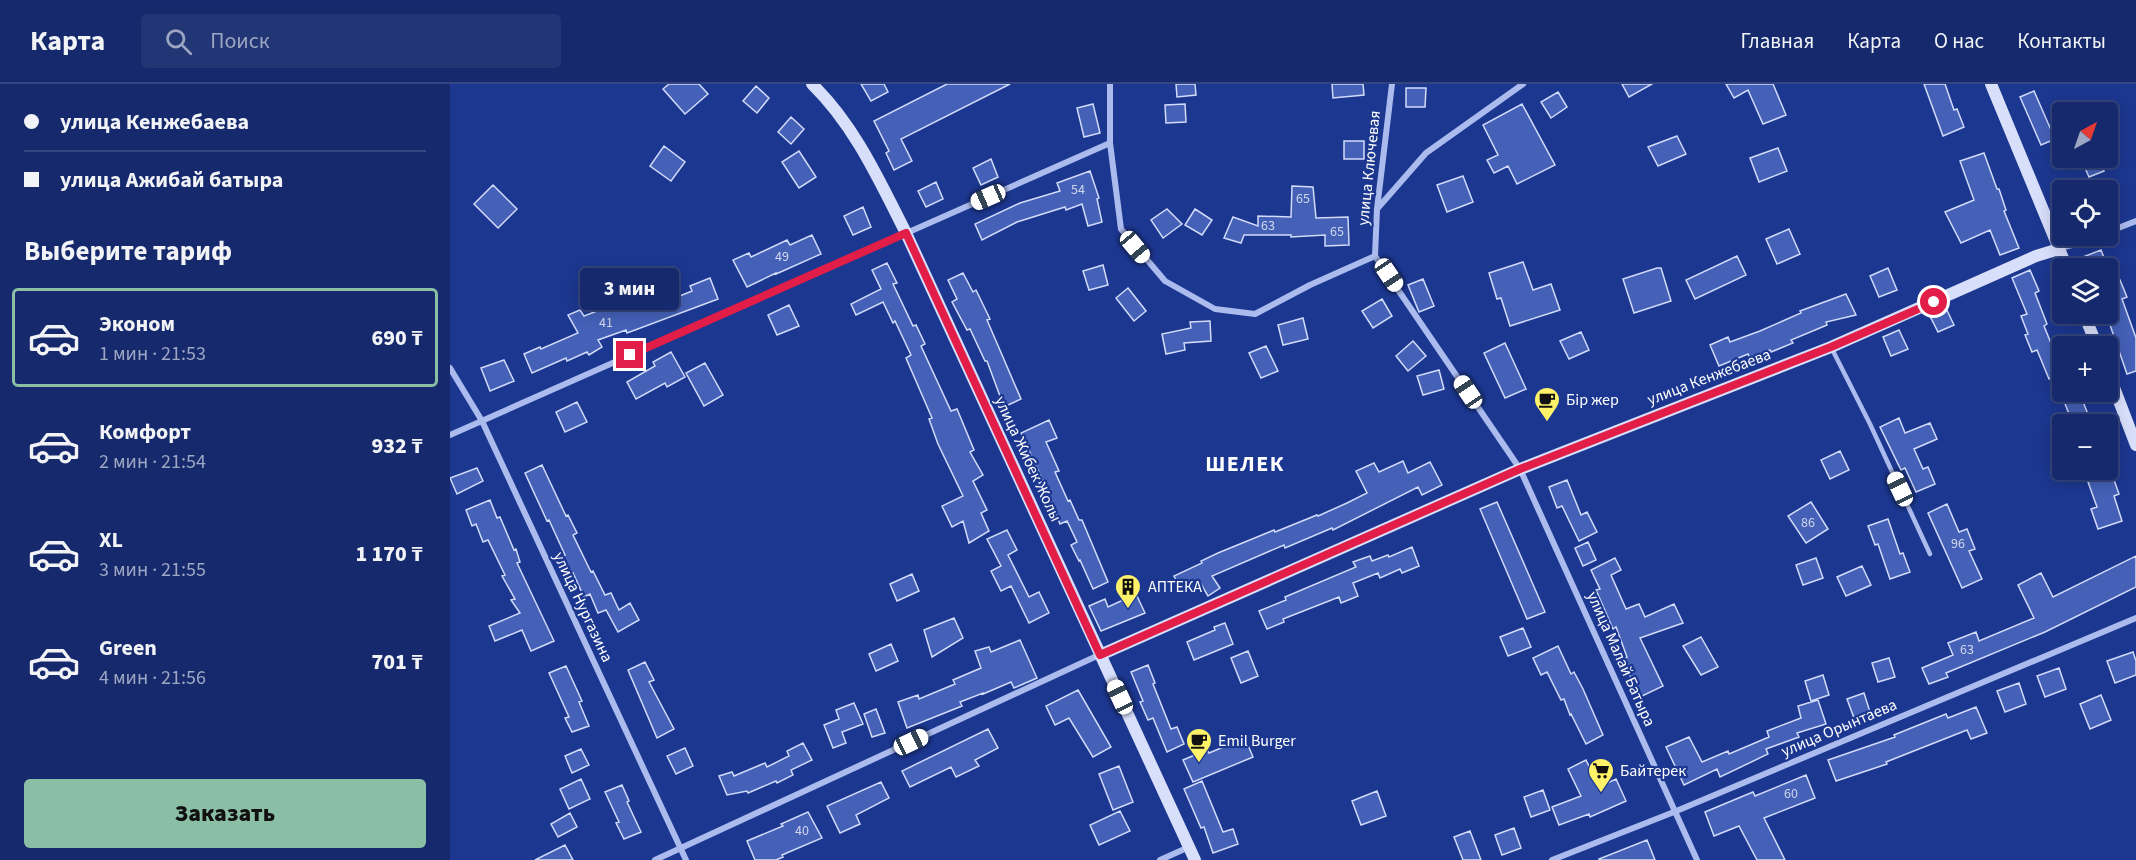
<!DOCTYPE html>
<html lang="ru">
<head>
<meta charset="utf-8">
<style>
  :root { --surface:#15296c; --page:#223574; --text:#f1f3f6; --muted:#9da6c2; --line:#34457f; --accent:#8abfa5 }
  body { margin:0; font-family:"Source Sans 3",sans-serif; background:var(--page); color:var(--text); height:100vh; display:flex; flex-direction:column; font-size:22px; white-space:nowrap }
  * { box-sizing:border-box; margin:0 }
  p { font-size:20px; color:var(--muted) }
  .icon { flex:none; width:33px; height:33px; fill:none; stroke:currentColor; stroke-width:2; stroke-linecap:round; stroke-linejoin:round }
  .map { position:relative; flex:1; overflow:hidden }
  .details { display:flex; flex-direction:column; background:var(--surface); width:450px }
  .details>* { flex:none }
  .guide { display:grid; align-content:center; height:132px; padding:0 24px; background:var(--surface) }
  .needle { width:39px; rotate:40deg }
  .fabs { position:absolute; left:1602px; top:18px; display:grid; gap:12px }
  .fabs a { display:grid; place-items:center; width:66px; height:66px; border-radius:6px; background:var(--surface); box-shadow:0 3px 15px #0003,0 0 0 2px var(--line); font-size:30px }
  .end { position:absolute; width:27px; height:27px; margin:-14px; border:8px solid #e11d48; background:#fff; box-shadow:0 0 0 3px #fff }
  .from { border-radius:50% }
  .bubble { position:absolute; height:42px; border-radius:6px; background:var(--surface); box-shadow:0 3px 15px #0003,0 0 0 2px var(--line); font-size:20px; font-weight:800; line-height:42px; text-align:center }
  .car { position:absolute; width:18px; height:36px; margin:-18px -9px; border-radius:8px; box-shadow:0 0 4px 2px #0007; background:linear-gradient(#fff 24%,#345 0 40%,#fff 0 76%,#345 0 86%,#fff 0) }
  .guide b { display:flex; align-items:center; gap:21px; height:57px; font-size:22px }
  .guide b+b { border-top:2px solid var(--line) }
  .guide i { width:15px; height:15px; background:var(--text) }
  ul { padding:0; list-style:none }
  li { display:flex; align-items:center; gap:18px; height:99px; margin:0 12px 9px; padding:0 12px; border:3px solid transparent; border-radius:6px }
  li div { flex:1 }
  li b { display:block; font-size:22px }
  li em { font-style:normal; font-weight:800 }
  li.selected { border-color:var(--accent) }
  li>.icon { width:54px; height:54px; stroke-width:1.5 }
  h2 { padding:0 24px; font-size:27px; line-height:72px }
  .action { display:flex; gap:12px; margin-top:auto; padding:12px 24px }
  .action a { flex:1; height:69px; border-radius:6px; background:var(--accent); color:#111; font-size:24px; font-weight:800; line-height:69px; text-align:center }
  header { display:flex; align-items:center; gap:36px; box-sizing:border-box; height:84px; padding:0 30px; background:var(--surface); border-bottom:2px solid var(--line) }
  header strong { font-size:28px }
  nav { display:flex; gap:33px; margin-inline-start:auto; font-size:21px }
  .search { width:420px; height:54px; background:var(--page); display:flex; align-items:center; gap:15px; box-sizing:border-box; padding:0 21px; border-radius:6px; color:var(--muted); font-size:22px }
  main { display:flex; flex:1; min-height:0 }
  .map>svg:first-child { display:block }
</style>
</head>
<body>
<header>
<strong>Карта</strong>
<div class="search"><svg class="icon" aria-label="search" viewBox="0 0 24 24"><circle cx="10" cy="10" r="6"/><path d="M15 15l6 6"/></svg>Поиск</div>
<nav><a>Главная</a><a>Карта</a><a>О нас</a><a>Контакты</a></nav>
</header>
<main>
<section class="details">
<div class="guide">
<b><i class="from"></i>улица Кенжебаева</b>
<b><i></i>улица Ажибай батыра</b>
</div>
<h2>Выберите тариф</h2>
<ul>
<li class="selected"><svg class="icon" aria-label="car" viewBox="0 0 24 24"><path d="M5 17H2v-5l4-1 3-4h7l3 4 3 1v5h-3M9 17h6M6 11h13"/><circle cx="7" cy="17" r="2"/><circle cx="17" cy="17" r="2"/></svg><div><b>Эконом</b><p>1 мин · 21:53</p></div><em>690 ₸</em></li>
<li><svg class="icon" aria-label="car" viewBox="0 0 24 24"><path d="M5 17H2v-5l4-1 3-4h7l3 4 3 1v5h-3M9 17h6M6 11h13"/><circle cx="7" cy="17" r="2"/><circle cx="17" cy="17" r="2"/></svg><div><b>Комфорт</b><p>2 мин · 21:54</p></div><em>932 ₸</em></li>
<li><svg class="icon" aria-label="car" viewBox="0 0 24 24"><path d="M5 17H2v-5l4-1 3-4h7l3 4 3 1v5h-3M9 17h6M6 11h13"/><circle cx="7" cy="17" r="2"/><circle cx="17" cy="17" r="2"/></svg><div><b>XL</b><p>3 мин · 21:55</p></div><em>1 170 ₸</em></li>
<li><svg class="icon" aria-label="car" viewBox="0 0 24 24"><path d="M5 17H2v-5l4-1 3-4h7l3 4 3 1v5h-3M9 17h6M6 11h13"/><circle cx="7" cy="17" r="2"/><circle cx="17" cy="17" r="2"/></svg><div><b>Green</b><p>4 мин · 21:56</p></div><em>701 ₸</em></li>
</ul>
<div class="action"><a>Заказать</a></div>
</section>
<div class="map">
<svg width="1686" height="776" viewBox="0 0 1686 776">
  <rect width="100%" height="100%" fill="#1c3790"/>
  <!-- building -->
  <path fill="#4460b7" stroke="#d1dbfa" stroke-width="1.5" d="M219 0H249L258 10 235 30 213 5Z
    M411 0H434L438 8 421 17Z
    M497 0H560L451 55 462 77 444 86 436 69 439 67 424 37Z
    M726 0H745L746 11 727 13Z
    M882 0H913L914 11 883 14Z
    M1172 0H1202L1179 13Z
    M1276 0H1323L1336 31 1313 40 1298 6 1284 14Z
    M1474 0H1495L1504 26 1507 25 1514 43 1493 52Z
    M306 2 319 14 307 29 293 17Z
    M956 4H976L975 23H956Z
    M1584 7 1605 55 1591 61 1570 13Z
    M1108 8 1117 23 1101 34 1091 18Z
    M643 20 650 49 634 53 627 24Z
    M735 20 736 38 716 39 715 21Z
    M1072 20 1105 81 1067 100 1058 82 1044 89 1037 76 1048 71 1033 41Z
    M341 33 354 45 341 60 328 48Z
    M1227 52 1236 70 1208 82 1198 63Z
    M894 57H914V75H894Z
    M214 62 235 78 221 97 200 82Z
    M1328 64 1337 87 1309 98 1300 74Z
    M349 67 366 93 349 104 332 78Z
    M1534 69 1547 105H1549L1556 126 1554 127 1569 164 1550 171 1540 146 1511 159 1495 128 1524 116 1510 77Z
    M1641 74H1648L1654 87 1639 93 1632 77Z
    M541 75 548 93 531 101 523 84Z
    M640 87 649 114 647 115 652 138 638 142 632 120 616 126 615 123 567 138 532 156 525 140 570 119 610 107 607 99Z
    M1013 92 1023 118 997 128 987 101Z
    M486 98 493 115 476 123 468 107Z
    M43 101 67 125 48 144 24 120Z
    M842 102 863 103 866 134 898 133 899 161 875 162V151L841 153V151H794L791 159 774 154 783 133 808 142V132L841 133Z
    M413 123 421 143 403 151 394 132Z
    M717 125 732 140 713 154 701 136Z
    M745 125 762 136 752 151 735 141Z
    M1339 145 1350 170 1327 180 1316 155Z
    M362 151 371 170 326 190V189L297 203 283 176 299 169 301 173 337 156 340 161Z
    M1651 166 1658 184H1637L1633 173Z
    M1287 172 1296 191 1245 215 1236 196Z
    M1073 178 1083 206 1101 200 1110 226 1060 242 1051 214 1047 215 1039 189Z
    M437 179 447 199 443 200 463 242 466 241 475 260 471 262 501 327 507 325 524 366 520 368 533 391 523 397 537 426 531 429 539 447 519 459 513 437 502 443 492 422 513 412 488 360 479 335 482 334 456 274 461 271 445 237 443 239 433 218 406 231 401 220 431 205 422 186Z
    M653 181 658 201 639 206 633 187Z
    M1207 184H1211L1221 217 1184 229 1173 195Z
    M1438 184 1447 206 1429 213 1420 192Z
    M1580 186 1589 207 1585 209 1597 240 1594 242 1603 264 1608 262 1612 273V308H1629L1642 340H1623L1604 292 1599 295 1587 266 1582 268 1575 251 1578 250 1571 232 1577 230 1562 194Z
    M513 189 523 208 526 206 540 235 537 236 571 315 554 323 537 277H535L520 245 517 246 502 218 507 215 498 196Z
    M260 194 268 215 177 249 176 246 148 256 152 263 139 271 137 268 117 277 116 274 82 289 74 270 90 263 91 265 128 249 118 231 130 226 134 232 160 222 161 225 216 204 220 216 242 207 240 202Z
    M973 195 984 222 969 228 958 201Z
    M1670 196 1677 213 1672 215 1686 254V287L1677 290 1660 241 1665 239 1658 219V200Z
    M678 204 696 227 684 237 666 214Z
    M1396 210 1406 231 1376 238 1377 241 1341 256 1343 259 1321 268 1320 266 1300 274 1298 270 1269 282 1260 261 1278 253 1280 258 1310 247 1351 229 1350 227Z
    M932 215 942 232 923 244 912 227Z
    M339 221 349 242 327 251 318 231Z
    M1495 222 1504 241 1488 248 1479 230Z
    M853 234 858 255 833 261 828 241Z
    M760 237 761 257 734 259 735 266 716 270 712 250 741 244 740 238Z
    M1449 246 1458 265 1441 272 1433 253Z
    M1131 248 1139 266 1119 275 1110 257Z
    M963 257 976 272 958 287 946 272Z
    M1055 259 1076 305 1055 314 1034 269Z
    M816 262 828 287 811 294 799 269Z
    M221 268 235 293 217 303 215 299 186 315 177 298 205 282 203 278Z
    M54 276 64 297 40 307 31 284Z
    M255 279 273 311 254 322 236 289Z
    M989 286 994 305 973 311 967 292Z
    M127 318 137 338 115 348 106 328Z
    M1449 334 1455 349 1480 339 1487 355 1464 365 1473 385 1478 383 1485 400 1466 408 1455 384 1451 386 1430 343Z
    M599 336 607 354 596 358 609 387 605 388 618 417 620 416 629 436H632L658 498 643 505 630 476 629 477 621 461 627 458 617 437 610 440 599 414 597 415 589 399 593 397 571 349Z
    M1390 367 1399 386 1380 395 1371 376Z
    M953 377 958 389 980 378 992 401 972 411 968 403 883 446 882 444 835 464 834 461 762 492 770 504 758 512 751 500 732 509 724 492 752 479 751 477 768 469 824 446 825 448 867 431 868 432 897 419 917 409 906 387 924 379 929 388Z
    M92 381 116 432 118 431 127 449 123 451 141 488 143 487 155 511 161 509 169 526 180 519 189 536 168 548 156 526 148 529 140 510 134 513 123 489 120 490 112 472 115 471 99 436 97 437 75 389Z
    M27 384 33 397 7 410 0 394Z
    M1662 390 1669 410 1664 412 1672 437 1648 445 1641 425 1647 423 1638 398Z
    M1117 396 1131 431 1137 428 1147 448 1129 457 1112 422 1107 424 1099 403Z
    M40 416 47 434 50 433 64 466 66 465 70 478 67 479 104 557 81 567 72 546 45 557 39 542 70 529 61 516 65 515 52 492 55 491 38 456 33 458 26 440 22 442 16 426Z
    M1047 418 1095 528 1077 535 1030 425Z
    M1361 418 1378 445 1356 459 1338 432Z
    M1497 420 1509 448 1517 445 1525 465 1519 467 1532 495 1512 504 1478 429Z
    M1438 435 1450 470 1453 469 1460 488 1440 495 1428 460 1425 461 1418 442Z
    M557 446 567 466 558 471 579 513 589 508 599 529 579 539 561 502 551 507 541 487 551 482 537 455Z
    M1138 458 1146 476 1133 482 1125 464Z
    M962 463 969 482 952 489 950 485 930 494 928 489 903 499 908 512 891 519 889 513 833 535 834 538 817 545 809 527 836 516 835 513 906 483 903 478 920 472 922 477 938 471 939 473Z
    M1686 472V503L1595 548 1496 589 1498 593 1479 600 1472 584 1503 571 1498 559 1526 548 1529 557 1584 534 1568 501 1591 489 1603 513Z
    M1165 474 1171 486 1161 491 1176 525 1189 520 1195 533 1224 520 1233 539 1190 554 1213 602 1190 613 1172 575 1177 573 1166 543 1163 545 1146 506 1150 505 1141 486Z
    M1366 474 1373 494 1353 501 1346 481Z
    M1412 482 1421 501 1396 512 1387 493Z
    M462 490 469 507 447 517 440 500Z
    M686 510 695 529 651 547 639 522 655 515 658 523Z
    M504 534 513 554 482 573 474 546Z
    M775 539 783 560 744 576 737 558 765 546 764 543Z
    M1073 544 1081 563 1058 572 1050 553Z
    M1251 553 1268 583 1251 591 1233 562Z
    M570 556 587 594 564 604 561 598 533 610V609L510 618 512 622 457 644 448 618 468 611 469 615 505 600 503 596 531 584 525 567 539 563 541 568Z
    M441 560 448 577 426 587 419 570Z
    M1108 562 1121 590 1124 588 1133 605 1153 651 1136 660 1121 630 1120 631 1114 615 1111 616 1097 588 1091 591 1083 574Z
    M798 567 808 592 791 599 781 574Z
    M1683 568 1686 577V591L1665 599 1657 577Z
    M1439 574 1445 593 1428 598 1422 579Z
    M195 578 204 596 199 598 224 645 207 654 178 586Z
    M698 581 705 599 703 600 721 645 727 643 734 660 717 668 703 634 698 636 690 618 693 617 681 588Z
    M116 582 132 617 129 618 139 642 122 648 115 634 119 633 99 589Z
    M1609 584 1616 605 1595 613 1587 592Z
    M1373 591 1379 611 1361 617 1355 597Z
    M1569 599 1576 620 1555 628 1547 607Z
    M628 606 661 663 643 673 619 634 605 641 596 622Z
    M1414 609 1420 628 1404 634 1397 615Z
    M1651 611 1661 636 1640 645 1630 620Z
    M1368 616 1376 640 1347 649 1349 653 1316 665 1318 670 1270 693 1267 685 1234 701 1216 663 1239 653 1252 678 1278 667 1279 670 1319 653 1317 647 1351 634 1348 622Z
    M404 619 413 640 392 648 396 659 383 664 374 641 389 635 386 626Z
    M1526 623 1537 649 1521 655 1517 646 1436 678 1437 680 1386 697 1378 676 1445 653 1444 651 1496 630 1498 634Z
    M426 625 435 649 422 653 414 630Z
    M538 645 548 664 525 676 529 682 506 693 501 683 460 703 452 687Z
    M795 654 803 673 743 698 733 676 757 666 759 669Z
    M353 659 362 676 341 686 343 691 327 699 326 697 298 709 297 707 277 711 269 692 282 688 284 692 315 679 317 683 339 672 337 667Z
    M235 664 243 682 226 690 217 672Z
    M131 665 139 681 122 689 115 672Z
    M1136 676 1149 703 1166 695 1176 717 1140 733 1139 730 1109 741 1102 723 1131 712 1118 685Z
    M669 682 683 718 663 726 649 690Z
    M1356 691 1365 714 1314 734 1335 776H1307L1289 742 1264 752 1255 728 1303 708 1305 712Z
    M131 695 140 715 119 725 110 705Z
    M752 697 773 748 783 745 788 760 763 769 754 743 751 744 734 705Z
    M431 698 439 714 406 731 410 740 390 749 377 722Z
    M172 701 179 717 177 718 191 748 174 755 166 739 169 738 155 708Z
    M1093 706 1100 726 1081 733 1074 713Z
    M927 707 936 732 911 741 902 717Z
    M670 727 680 747 649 761 640 741Z
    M358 728 372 754 332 771 333 773 326 776H305L297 757 333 742 331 740Z
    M120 729 127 743 108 753 101 740Z
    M1064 744 1071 764 1052 771 1045 751Z
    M1020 747 1031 776H1013L1004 753Z
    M1197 756 1205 776H1149V775Z
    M115 761 123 776H85Z"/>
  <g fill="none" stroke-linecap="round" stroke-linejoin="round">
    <!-- lane -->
    <path stroke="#abbbee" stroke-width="4.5" d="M1381 263 1420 340 1480 470"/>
    <!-- street -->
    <path stroke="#abbbee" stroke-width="6" d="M660 0V59L671 145 715 197 765 225 805 230 860 201 925 172 1070 385 1247 776
      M927 125 976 69 1073 0
      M1658 148 1686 137
      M1610 164 1638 157 1650 152
      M925 172 927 125 942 0
      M0 284 32 337 236 776
      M0 351 660 59
      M205 776 649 571
      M710 776 739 763
      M1102 776 1224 728 1686 534"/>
    <!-- secondary -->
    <path stroke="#d8dffa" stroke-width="12" d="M362 0C405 42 429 96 456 149L745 776
      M1541 0 1617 184
      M1634 230 1647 262
      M1658 288 1686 361
      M650 571 1070 385 1381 263 1586 172 1609 165"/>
  </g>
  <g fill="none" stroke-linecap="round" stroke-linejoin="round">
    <!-- route -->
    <path stroke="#e11d48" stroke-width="8" d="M180 271 456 149 650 571 1070 385 1381 263 1484 218"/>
  </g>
  <!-- icons -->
  <defs>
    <symbol id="cafe-pin" viewBox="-11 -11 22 30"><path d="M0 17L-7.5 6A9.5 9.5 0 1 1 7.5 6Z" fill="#fef269" stroke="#1c3790"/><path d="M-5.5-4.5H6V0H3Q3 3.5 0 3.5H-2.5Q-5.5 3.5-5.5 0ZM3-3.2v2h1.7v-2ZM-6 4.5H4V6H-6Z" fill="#111"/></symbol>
    <symbol id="building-pin" viewBox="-11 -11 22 30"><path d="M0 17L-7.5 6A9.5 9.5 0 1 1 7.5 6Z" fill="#fef269" stroke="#1c3790"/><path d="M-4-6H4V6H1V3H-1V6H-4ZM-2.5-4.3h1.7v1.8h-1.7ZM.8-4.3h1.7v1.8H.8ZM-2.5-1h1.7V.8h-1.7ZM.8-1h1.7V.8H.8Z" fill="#111"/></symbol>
    <symbol id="supermarket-pin" viewBox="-11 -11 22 30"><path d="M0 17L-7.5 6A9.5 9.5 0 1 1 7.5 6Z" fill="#fef269" stroke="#1c3790"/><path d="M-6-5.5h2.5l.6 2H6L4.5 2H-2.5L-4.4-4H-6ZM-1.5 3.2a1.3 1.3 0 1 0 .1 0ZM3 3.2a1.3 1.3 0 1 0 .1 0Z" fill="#111"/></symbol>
  </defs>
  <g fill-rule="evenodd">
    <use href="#cafe-pin" x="1082" y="301" width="30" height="40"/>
    <use href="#building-pin" x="663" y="488" width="30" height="40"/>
    <use href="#cafe-pin" x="734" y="642" width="30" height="40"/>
    <use href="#supermarket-pin" x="1136" y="672" width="30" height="40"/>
  </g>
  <g text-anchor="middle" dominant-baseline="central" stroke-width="4.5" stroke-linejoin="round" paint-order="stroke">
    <!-- number labels -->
    <g font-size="14" fill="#d0d7ed">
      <text x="628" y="106">54</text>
      <text x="853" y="115">65</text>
      <text x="818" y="142">63</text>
      <text x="887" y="148">65</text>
      <text x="332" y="173">49</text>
      <text x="156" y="239">41</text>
      <text x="1358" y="439">86</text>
      <text x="1508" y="460">96</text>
      <text x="1517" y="566">63</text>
      <text x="1341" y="710">60</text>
      <text x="352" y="747">40</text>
    </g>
    <!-- street labels -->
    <g font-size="16" fill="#fff" stroke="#1c3790">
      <text transform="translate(919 84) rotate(-84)">улица Ключевая</text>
      <text transform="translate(1259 293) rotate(-21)">улица Кенжебаева</text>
      <text transform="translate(578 375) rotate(65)">улица Жибек Жолы</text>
      <text transform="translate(133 523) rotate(65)">улица Нургазина</text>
      <text transform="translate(1171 575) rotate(66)">улица Малай Батыра</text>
      <text transform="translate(1389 644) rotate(-23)">улица Орынтаева</text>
    </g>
    <!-- poi labels -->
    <g font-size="16" fill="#fff" stroke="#1c3790" text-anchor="start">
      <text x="1116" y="316">Бір жер</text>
      <text x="698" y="503">АПТЕКА</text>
      <text x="768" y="657">Emil Burger</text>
      <text x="1170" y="687">Байтерек</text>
    </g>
    <!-- district labels -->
    <g font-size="22" font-weight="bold" letter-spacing="1.5" fill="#fff" stroke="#1c3790">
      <text x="795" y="380">ШЕЛЕК</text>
    </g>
  </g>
</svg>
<div class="fabs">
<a><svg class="needle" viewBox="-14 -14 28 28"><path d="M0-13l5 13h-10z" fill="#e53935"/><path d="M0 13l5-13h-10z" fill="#9da6c2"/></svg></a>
<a><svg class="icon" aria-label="locate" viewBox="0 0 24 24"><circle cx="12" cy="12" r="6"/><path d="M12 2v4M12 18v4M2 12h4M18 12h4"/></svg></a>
<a><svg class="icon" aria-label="layers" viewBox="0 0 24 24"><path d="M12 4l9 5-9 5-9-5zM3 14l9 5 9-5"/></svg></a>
<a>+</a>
<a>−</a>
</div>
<i class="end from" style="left:1484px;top:218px"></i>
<i class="end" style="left:180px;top:271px"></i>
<div class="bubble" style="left:130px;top:184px;width:99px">3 мин</div>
<i class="car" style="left:538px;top:113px;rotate:246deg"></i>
<i class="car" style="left:685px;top:163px;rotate:140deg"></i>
<i class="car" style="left:939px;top:191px;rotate:146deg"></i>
<i class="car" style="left:1018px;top:308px;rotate:326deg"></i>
<i class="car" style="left:1450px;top:405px;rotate:335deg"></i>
<i class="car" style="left:670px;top:613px;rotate:335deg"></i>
<i class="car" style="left:461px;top:658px;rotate:65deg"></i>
</div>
</main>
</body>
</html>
